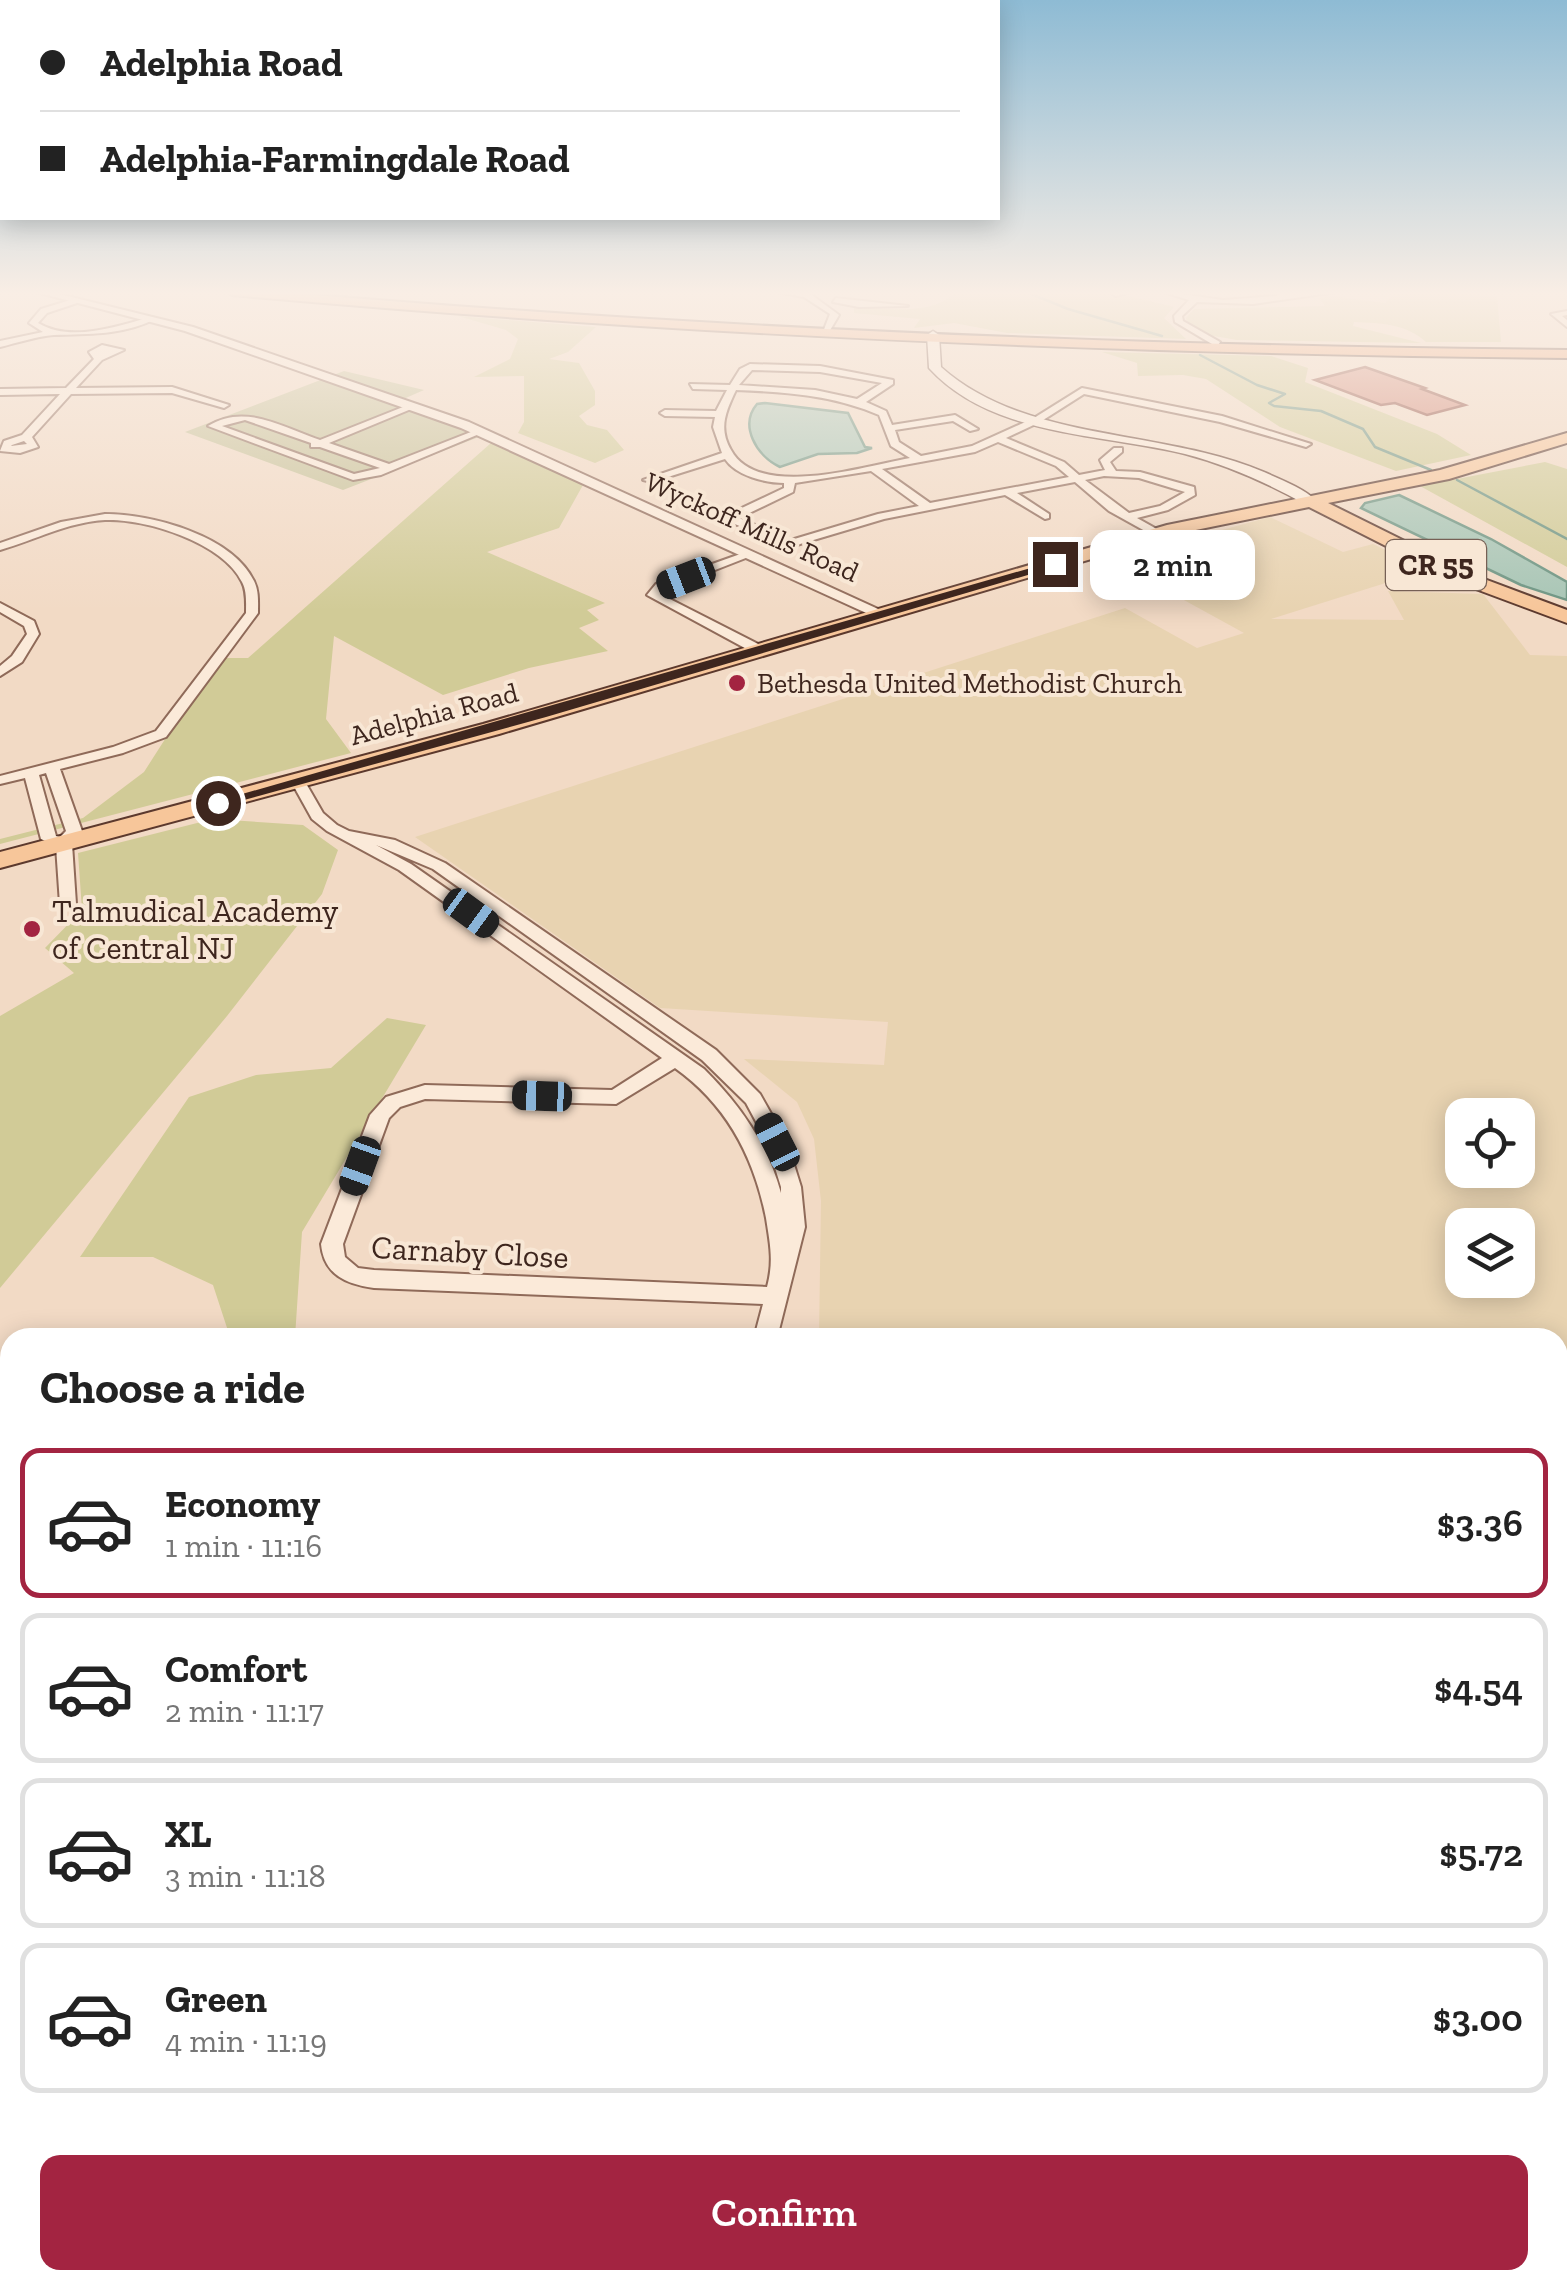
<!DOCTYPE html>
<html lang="en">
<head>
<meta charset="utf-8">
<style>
  :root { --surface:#fff; --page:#f2f2f2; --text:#222; --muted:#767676; --line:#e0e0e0; --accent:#a32441 }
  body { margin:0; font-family:"Zilla Slab",serif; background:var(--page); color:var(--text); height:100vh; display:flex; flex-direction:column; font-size:38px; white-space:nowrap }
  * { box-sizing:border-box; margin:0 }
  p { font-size:32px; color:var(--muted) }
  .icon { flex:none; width:55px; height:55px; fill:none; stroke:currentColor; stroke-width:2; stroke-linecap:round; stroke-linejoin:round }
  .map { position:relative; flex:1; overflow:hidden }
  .details { position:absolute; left:0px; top:1328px; width:1568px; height:962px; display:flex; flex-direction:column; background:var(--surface); border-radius:30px 30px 0 0; box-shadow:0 5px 25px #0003 }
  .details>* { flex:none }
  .top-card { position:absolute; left:0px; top:0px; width:1000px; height:220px; box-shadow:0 5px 25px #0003; display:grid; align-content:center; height:220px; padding:0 40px; background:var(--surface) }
  .controls { position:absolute; left:1445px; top:1098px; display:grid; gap:20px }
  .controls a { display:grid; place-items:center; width:90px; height:90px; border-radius:20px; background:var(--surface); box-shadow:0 5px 25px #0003; font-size:50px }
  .end { position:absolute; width:45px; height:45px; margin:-22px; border:12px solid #3e261e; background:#fff; box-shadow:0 0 0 5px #fff }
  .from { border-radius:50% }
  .bubble { position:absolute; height:70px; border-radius:20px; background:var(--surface); box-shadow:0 5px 25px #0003; font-size:32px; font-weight:600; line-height:70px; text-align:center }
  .car { position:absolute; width:30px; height:60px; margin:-30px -15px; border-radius:12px; box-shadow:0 0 8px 2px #0007; background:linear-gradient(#222 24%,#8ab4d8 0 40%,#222 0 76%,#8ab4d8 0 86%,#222 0) }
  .top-card b { display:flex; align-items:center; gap:35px; height:95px; font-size:38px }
  .top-card b+b { border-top:2px solid var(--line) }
  .top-card i { width:25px; height:25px; background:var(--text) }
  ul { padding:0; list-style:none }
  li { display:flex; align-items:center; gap:30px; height:150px; margin:0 20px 15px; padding:0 20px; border:5px solid var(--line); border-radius:20px }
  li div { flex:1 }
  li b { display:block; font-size:38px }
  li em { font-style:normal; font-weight:600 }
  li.current { border-color:var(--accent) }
  li>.icon { width:90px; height:90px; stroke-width:1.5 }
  h2 { padding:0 40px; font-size:45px; line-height:120px }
  .cta { display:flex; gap:20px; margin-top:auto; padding:20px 40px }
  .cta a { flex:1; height:115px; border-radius:20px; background:var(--accent); color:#fff; font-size:40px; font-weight:600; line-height:115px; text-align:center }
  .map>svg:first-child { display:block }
</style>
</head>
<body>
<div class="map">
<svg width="1567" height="2288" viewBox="0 0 1567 2288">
  <rect width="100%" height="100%" fill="#f2dac5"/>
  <!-- farmland -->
  <path fill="#e8d3b1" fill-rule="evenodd" d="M1270 517 1343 552 1373 544 1427 570 1271 619 1404 620 1388 591 1483 594 1530 655 1567 656V2288H1143V2280H1558V1338L819 1337 821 1201 814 1139 797 1102 744 1059 884 1065 888 1022 660 1008 415 837 1125 608 1197 648 1244 633 1111 560ZM1462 1115H1518V1170H1462ZM1462 1225H1518V1280H1462Z"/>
  <!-- green -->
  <path fill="#d1cb97" d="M956 291H1108L1174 307 1164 318 1186 339 1007 333 954 323 914 328 920 319 854 313V307C883 308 935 317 956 291Z
    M1396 291 1497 296 1501 342H1426C1406 324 1382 323 1354 322L1353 326 1421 343 1237 340 1208 335 1188 325 1186 318 1194 309 1325 306 1319 298 1331 296 1385 303Z
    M458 316 596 327 568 352 549 359 579 363 595 391V405L579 416 587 425 607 430 624 450 595 463 518 433 524 422V376L474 377 510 359 518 339 506 330Z
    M1102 352 1271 356 1308 368 1305 382 1437 434 1471 455 1396 471 1280 427 1206 379 1183 375 1138 376 1137 363Z
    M491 443 583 485 559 528 487 552 605 603 587 610 599 620 579 628 608 651 529 668 443 695 334 636 326 719 351 753 0 844V839L83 818 144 772 217 658H248Z
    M1545 462 1567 469V567L1420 486Z
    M213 819 303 825 338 850 322 894 227 1016 0 1288V1016L74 973 45 948 82 910 78 853Z
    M387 1018 426 1025 302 1232 295 1337H230L213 1285 153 1257H80L189 1097 256 1075 331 1068Z"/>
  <!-- cemetery -->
  <path fill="#c6c197" d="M344 371 424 390 392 404 484 435 343 490 185 432Z"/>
  <!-- water -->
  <path fill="#a7c5b5" stroke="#6c9482" stroke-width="2.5" d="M765 403 848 413 865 447 872 448 857 453 818 454 780 467C756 456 739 425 757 404Z
    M1399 495 1491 539 1567 582V600L1521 585 1361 508 1365 503Z"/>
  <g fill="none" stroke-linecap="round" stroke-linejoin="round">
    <!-- stream -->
    <path stroke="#6c9482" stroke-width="2.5" d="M1024 291 1068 309 1162 336
      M1200 355 1257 385 1285 394 1269 403 1274 406 1321 411 1363 429 1375 447 1431 470
      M1457 480 1567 539"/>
  </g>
  <!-- building -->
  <path fill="#d38978" stroke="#904b3d" stroke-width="2.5" d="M1365 367 1425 388 1422 389 1465 405 1427 415 1395 403 1381 405 1315 380Z"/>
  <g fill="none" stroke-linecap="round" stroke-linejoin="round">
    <defs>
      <path id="minor" d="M771 291 809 293 839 315 829 332H823L830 314 804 297Z
        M1121 291H1135L1116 296 1112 294Z
        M1161 291 1223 300 1277 296 1278 291H1286L1285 294 1344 291 1253 304 1197 302 1182 316 1183 321 1220 342 1217 347 1175 322 1174 316 1189 300Z
        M77 298 80 302 47 313 38 323C71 343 117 326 151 317L155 319C124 335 89 334 54 335 37 336 17 343 0 347V341L43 332 29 323 41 309Z
        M836 298 908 306 859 307 833 302Z
        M1567 311V315L1562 316 1567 320V327L1551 314Z
        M102 345 124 350 102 360 76 388 172 387 229 405 224 408 172 393 71 394 32 437 38 447 20 453 0 451 4 441 22 435 60 394 0 395V389L66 388 94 359 89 352ZM24 441 27 444 11 446 12 445Z
        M750 364 820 366 893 380V384L866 402 886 411 892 425 955 415 978 429 970 431 953 421 895 430 899 442 921 456 972 446 1034 418 1082 388 1222 416 1311 444 1306 447 1220 422 1084 394 1040 422 1006 438 1064 462 1079 475 1105 470 1100 460 1114 448H1122V452L1110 462 1116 471 1140 472 1194 487 1195 495 1168 510 1137 518 1162 532V536H1154L1109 511 1075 482 1017 493 1049 514V518L1045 519 1005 495 884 519 790 547 730 522 727 515 784 488V483C766 483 736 476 725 459L652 482 643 480 722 453 713 427 715 417 665 416 660 413 665 410 716 411 727 390 693 389 690 384 730 385 740 369ZM752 370 820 372 882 383 857 399 815 390 739 385ZM736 390C786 392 833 395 879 415L891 446 910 458C865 466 758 500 731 450 718 428 726 411 736 390ZM998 442 1056 466 1069 477 930 503 882 469 975 452ZM871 471 919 506 878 514 791 540 739 518 793 492 795 483ZM1104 476 1139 478 1185 492 1160 506 1129 513 1085 480Z
        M408 405 416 407 329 443 389 464 476 430 484 432 381 475 353 480 208 426C245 403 282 427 320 440ZM245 420 311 443V447H320L380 468 354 474 222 426Z
        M105 514C151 514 232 535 254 581 259 591 258 602 258 613L166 737 123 753 60 769 82 831 72 844 76 904 68 909 60 904 56 846 41 839 25 778 0 784V776L113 747 156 731 246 613C246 603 247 591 242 582 224 543 145 518 105 520 68 522 35 540 0 550V543L61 522ZM46 773 66 831 60 837 56 836 39 775Z
        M746 552 756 554 664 590 660 594 764 647V653H754L647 595 656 584Z
        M0 603 34 621 39 634 22 662 0 676V666L12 656 27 634 24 626 0 612Z
        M299 779 304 780 323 813 337 825 349 831 395 840 445 863 716 1050 760 1094 787 1142 801 1187 805 1227 777 1338H754L763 1304 374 1288C346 1284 324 1275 321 1244L370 1115 386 1097 425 1085 612 1090 662 1058 399 870 327 831 312 819 292 783ZM376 845 433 869 702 1060 746 1103 767 1142 781 1187V1193C767 1143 740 1105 704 1069L411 864ZM675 1068C727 1105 754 1157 766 1218 770 1244 774 1261 767 1287L374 1270 358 1268 345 1257 343 1244 389 1118 400 1107 425 1099 616 1104Z
        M10 1500V1527L0 1531V1505Z
        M10 1682V1714L0 1718V1686Z
        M10 2083V2122L0 2126V2087Z
        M635 2280H671V2288H635Z"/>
      <path id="tertiary" d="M32 291H47L193 327 469 422 889 614 875 617 461 428 185 331Z"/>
      <path id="secondary" d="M933 331 939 335 941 367C1026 443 1162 428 1264 472 1282 480 1303 488 1317 501L1305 504C1267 483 1227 465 1185 454 1101 433 992 437 929 368L927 335Z"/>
      <path id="primary" d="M1567 433V443L1449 479 1328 503 1471 574 1567 610V623L1457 582 1309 507 1176 534 499 734 0 868V852L483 724 1167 525 1440 470Z"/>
      <path id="trunk" d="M226 291H270C702 329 1134 346 1567 350V358C1121 354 676 335 232 295Z"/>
    </defs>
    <!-- minor casing -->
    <use href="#minor" stroke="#8f6a59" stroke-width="4"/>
    <!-- tertiary casing -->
    <use href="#tertiary" stroke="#8f6a59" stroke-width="4"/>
    <!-- secondary casing -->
    <use href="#secondary" stroke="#714b3c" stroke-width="3"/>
    <!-- primary casing -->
    <use href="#primary" stroke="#5c392d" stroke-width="4"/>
    <!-- trunk casing -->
    <use href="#trunk" stroke="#5c392d" stroke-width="4"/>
    <!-- minor -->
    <use href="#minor" fill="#fbead9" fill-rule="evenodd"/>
    <!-- tertiary -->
    <use href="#tertiary" fill="#fbead9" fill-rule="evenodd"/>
    <!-- secondary -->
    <use href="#secondary" fill="#fbead9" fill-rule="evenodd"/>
    <!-- primary -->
    <use href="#primary" fill="#f7c69a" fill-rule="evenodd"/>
    <!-- trunk -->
    <use href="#trunk" fill="#efa475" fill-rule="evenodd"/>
  </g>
  <!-- sky -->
  <linearGradient id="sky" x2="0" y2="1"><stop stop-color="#8ebbd4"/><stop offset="0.48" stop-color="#f9eee5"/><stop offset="1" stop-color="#f9eee5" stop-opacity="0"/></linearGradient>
  <rect width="1567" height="611" fill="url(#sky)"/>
  <!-- route -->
  <path fill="#3e261e" d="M1055 561 1058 566 546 717 222 806 211 803Z"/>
  <!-- markers -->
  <g fill="#a32441" stroke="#f8e7d5" stroke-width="4">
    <circle cx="737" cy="683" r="10"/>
    <circle cx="32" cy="929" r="10"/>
  </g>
  <g text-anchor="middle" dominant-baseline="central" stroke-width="8" stroke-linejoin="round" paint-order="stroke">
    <!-- far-street labels -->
    <g font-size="28" fill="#3e261e" stroke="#f8e7d5">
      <text transform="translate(752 527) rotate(24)">Wyckoff Mills Road</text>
      <text transform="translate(434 714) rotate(-15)">Adelphia Road</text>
    </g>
    <!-- far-poi labels -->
    <g font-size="28" fill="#3e261e" stroke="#f8e7d5" text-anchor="start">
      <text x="757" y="683">Bethesda United Methodist Church</text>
    </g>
    <!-- shield labels -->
    <rect fill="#f8e7d5" stroke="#766055" stroke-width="2.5" x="1386" y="540" width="100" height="50" rx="8"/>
    <g font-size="30" font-weight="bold" fill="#3e261e">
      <text x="1436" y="565">CR 55</text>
    </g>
    <!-- poi labels -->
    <g font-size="32" fill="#3e261e" stroke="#f8e7d5" text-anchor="start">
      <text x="52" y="911">Talmudical Academy<tspan x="52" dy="37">of Central NJ</tspan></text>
    </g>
    <!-- street labels -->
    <g font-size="32" fill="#3e261e" stroke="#f8e7d5">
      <text transform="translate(470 1252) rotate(3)">Carnaby Close</text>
    </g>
  </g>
</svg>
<div class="controls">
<a><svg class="icon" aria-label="locate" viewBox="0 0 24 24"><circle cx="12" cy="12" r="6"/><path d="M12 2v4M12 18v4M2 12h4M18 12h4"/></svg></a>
<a><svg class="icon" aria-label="layers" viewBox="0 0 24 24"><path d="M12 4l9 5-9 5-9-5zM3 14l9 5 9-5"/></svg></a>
</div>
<i class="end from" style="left:218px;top:803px"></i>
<i class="end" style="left:1055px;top:564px"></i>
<div class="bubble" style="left:1090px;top:530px;width:165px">2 min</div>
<i class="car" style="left:686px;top:578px;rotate:249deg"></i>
<i class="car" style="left:471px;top:913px;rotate:126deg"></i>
<i class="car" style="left:542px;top:1096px;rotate:272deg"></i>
<i class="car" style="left:777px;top:1142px;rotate:333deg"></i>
<i class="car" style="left:360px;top:1166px;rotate:200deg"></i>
<div class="top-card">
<b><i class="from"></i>Adelphia Road</b>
<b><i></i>Adelphia-Farmingdale Road</b>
</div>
<section class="details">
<h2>Choose a ride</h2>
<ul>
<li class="current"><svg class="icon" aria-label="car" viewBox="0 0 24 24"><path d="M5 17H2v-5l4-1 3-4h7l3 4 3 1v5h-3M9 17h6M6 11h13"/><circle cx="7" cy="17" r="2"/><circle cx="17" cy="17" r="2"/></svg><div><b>Economy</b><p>1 min · 11:16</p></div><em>$3.36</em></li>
<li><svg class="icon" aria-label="car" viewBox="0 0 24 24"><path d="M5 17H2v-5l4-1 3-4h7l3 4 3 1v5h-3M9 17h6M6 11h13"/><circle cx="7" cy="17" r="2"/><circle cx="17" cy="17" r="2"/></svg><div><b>Comfort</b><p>2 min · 11:17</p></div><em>$4.54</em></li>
<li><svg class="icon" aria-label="car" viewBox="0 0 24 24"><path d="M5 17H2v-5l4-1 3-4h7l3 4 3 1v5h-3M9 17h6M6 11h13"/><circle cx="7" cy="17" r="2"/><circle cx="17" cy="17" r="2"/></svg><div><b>XL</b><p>3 min · 11:18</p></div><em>$5.72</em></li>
<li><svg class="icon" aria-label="car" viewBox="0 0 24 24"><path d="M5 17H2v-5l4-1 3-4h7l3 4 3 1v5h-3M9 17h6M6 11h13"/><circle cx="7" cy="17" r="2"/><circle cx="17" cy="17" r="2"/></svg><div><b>Green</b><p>4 min · 11:19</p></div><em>$3.00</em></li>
</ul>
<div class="cta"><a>Confirm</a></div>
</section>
</div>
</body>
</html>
